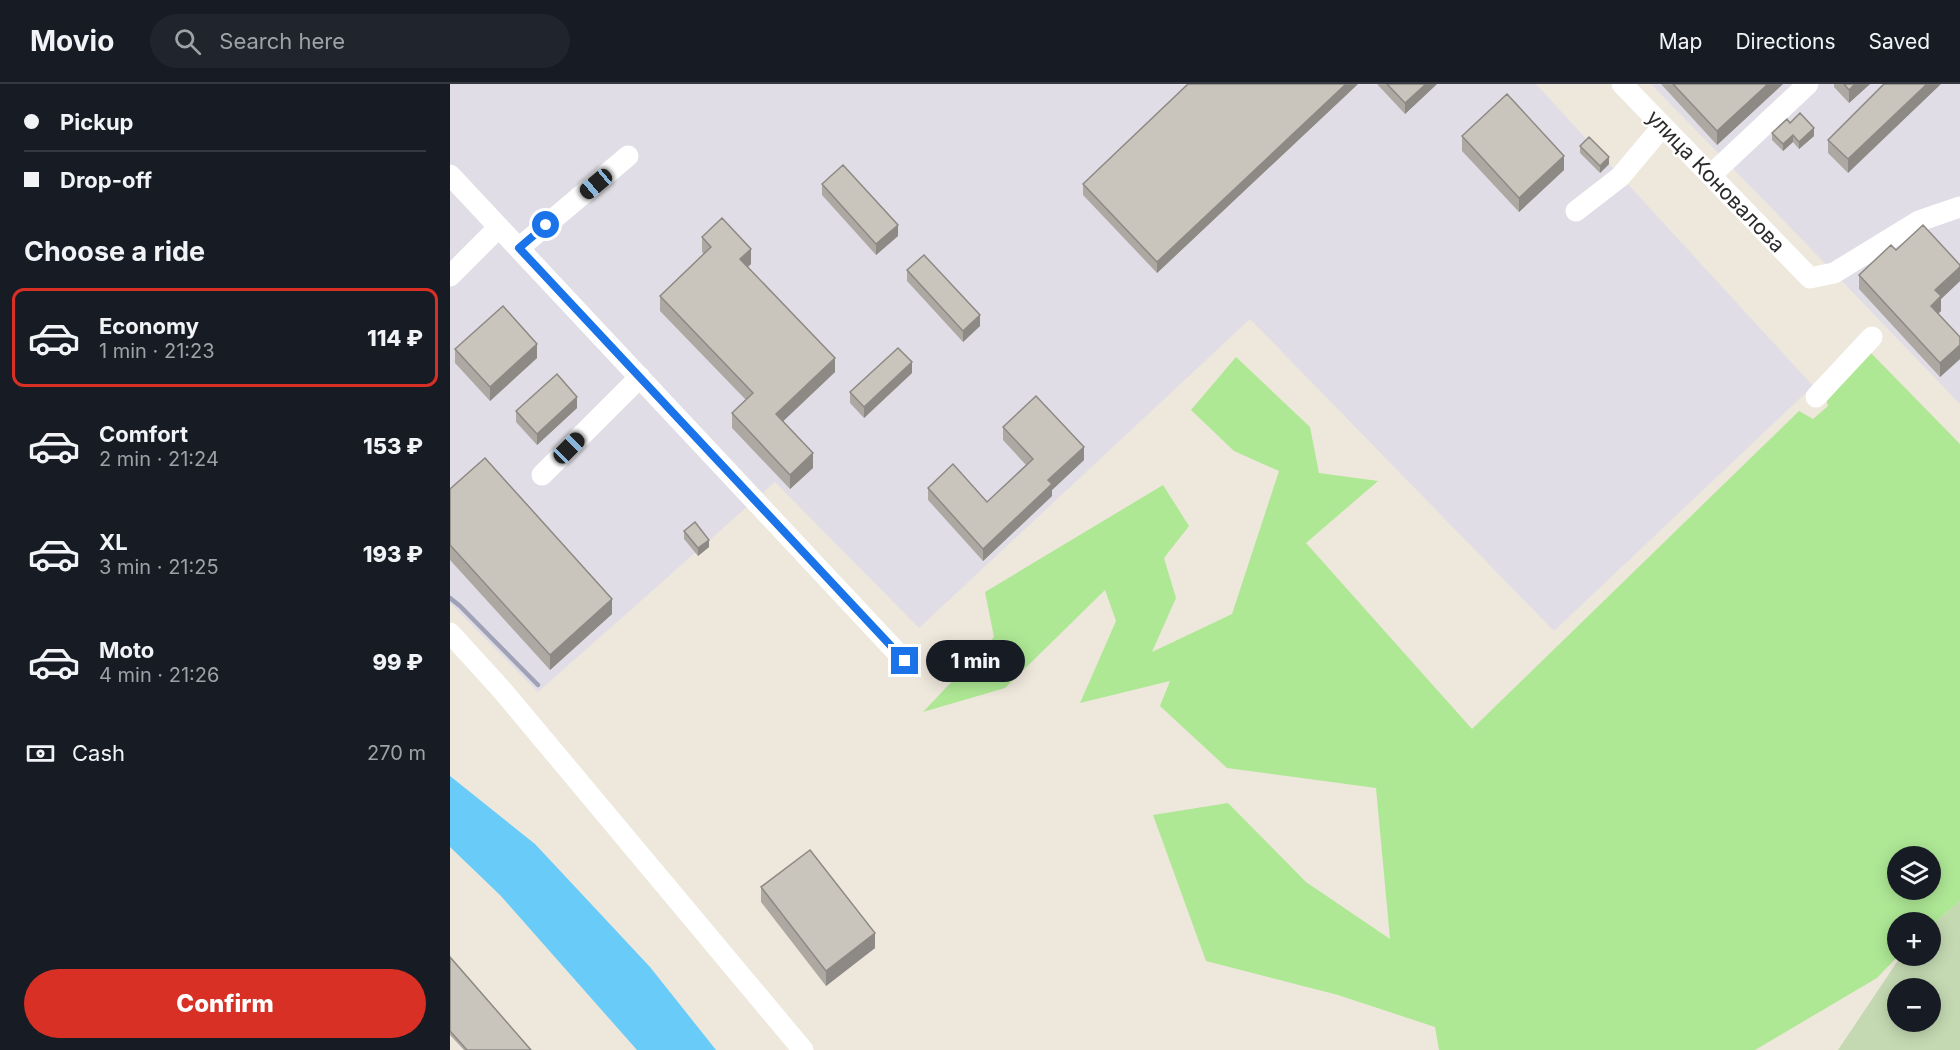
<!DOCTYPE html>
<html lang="en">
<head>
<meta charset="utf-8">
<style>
  :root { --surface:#171b24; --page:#20242c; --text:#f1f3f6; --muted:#9ea1a6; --line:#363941; --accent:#d93025 }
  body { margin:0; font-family:Inter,sans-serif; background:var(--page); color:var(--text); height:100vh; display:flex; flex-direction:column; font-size:22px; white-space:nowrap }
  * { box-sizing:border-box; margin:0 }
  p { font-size:20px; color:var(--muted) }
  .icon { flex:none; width:33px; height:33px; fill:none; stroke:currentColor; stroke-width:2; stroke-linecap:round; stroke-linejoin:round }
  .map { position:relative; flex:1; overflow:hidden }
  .sheet { display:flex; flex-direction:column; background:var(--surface); width:450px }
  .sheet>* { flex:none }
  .top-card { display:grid; align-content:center; height:132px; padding:0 24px; background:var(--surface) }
  .controls { position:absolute; left:1437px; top:762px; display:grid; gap:12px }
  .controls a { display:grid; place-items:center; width:54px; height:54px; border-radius:50%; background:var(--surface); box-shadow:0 3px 15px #0003; font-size:30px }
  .end { position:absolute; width:27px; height:27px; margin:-14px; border:8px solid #1a73e8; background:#fff; box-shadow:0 0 0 3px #fff }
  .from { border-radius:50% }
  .bubble { position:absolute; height:42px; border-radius:21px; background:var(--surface); box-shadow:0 3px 15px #0003; font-size:20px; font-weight:800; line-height:42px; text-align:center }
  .car { position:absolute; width:18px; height:36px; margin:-18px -9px; border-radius:8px; box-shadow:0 0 4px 2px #0007; background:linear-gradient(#222 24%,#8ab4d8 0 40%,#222 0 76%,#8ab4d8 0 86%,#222 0) }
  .top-card b { display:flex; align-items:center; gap:21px; height:57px; font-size:22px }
  .top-card b+b { border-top:2px solid var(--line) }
  .top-card i { width:15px; height:15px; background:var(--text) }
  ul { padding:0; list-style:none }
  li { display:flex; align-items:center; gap:18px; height:99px; margin:0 12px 9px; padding:0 12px; border:3px solid transparent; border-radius:12px }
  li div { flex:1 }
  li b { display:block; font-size:22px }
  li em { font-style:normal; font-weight:800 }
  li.selected { border-color:var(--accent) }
  li>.icon { width:54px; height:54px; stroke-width:1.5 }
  h2 { padding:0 24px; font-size:27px; line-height:72px }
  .pay { display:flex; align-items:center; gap:15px; height:66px; padding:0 24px; font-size:22px }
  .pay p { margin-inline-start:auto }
  .primary-button { display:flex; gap:12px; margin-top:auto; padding:12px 24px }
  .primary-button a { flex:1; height:69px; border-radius:36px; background:var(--accent); color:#fff; font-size:24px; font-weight:800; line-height:69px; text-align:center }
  header { display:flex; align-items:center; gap:36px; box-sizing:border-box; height:84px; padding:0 30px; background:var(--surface); border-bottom:2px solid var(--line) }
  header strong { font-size:28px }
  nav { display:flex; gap:33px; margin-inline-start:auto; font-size:21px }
  .search { width:420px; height:54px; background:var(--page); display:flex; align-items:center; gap:15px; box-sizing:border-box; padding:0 21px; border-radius:33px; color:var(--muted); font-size:22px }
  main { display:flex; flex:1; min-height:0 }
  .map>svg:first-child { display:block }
</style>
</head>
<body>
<header>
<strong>Movio</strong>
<div class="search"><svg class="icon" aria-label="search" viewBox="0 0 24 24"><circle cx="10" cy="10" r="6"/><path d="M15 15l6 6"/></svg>Search here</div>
<nav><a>Map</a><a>Directions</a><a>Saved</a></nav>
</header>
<main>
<section class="sheet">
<div class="top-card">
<b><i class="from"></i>Pickup</b>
<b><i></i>Drop-off</b>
</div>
<h2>Choose a ride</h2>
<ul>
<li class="selected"><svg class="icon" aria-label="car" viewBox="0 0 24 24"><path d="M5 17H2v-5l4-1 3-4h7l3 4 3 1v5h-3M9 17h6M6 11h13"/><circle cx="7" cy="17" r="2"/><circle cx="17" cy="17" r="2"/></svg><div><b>Economy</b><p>1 min · 21:23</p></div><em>114 ₽</em></li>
<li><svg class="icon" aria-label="car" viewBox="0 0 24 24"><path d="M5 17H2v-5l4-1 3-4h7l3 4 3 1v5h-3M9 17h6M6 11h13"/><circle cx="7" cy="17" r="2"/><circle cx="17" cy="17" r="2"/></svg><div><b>Comfort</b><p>2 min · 21:24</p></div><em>153 ₽</em></li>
<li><svg class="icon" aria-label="car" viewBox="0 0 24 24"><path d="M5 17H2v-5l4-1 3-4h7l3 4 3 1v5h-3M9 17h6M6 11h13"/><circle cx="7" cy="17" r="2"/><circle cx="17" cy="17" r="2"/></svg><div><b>XL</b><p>3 min · 21:25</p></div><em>193 ₽</em></li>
<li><svg class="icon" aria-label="car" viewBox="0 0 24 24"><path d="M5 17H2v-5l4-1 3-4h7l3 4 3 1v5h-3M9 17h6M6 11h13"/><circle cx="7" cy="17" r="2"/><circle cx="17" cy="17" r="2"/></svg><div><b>Moto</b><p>4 min · 21:26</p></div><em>99 ₽</em></li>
</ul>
<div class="pay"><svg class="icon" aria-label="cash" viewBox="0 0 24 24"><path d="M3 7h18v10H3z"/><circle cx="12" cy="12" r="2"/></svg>Cash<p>270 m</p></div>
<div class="primary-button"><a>Confirm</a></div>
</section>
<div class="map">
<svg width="1510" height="966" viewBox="0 0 1510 966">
  <rect width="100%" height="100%" fill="#eee7dc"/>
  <!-- industrial -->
  <path fill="#e0dde6" d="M0 0H1086L1363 302 1104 547 800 235 469 544 325 398 88 608 0 519Z
    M1201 0H1510V320L1341 144Z"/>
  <!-- green -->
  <path fill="#aee895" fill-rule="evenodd" d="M1421 269 1510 360V817L1481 842 1480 838H1448V872L1427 894 1305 966H989L985 943 888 911 756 877 703 731 778 719 856 798 940 855 926 704 777 684 710 622 720 597 630 619 666 537 655 506 555 604 473 628 544 553 535 508 713 401 739 442 714 474 726 514 702 568 782 530 829 387 784 367 741 326 786 273 860 343 869 389 928 397 856 459 1022 645 1349 327 1363 335 1378 322 1375 311ZM1448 772H1480V806H1448Z"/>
  <!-- cemetery -->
  <path fill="#c4d9b2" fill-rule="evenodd" d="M1510 817V966H1388L1451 872H1480L1481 842ZM1448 904H1480V938H1448Z"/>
  <!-- water -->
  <path fill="#69cbf7" d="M0 692 85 760 200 883 266 966H187L50 811 0 763Z"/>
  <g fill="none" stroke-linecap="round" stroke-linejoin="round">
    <!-- minor -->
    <path stroke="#fff" stroke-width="21" d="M1172 0 1360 194 1384 189 1469 137 1510 123
      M0 91 455 577
      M1261 91 1358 0
      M1126 127 1170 93 1213 42
      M69 164 178 72
      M0 192 49 143
      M1366 313 1422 253
      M92 391 190 293
      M0 549 52 606 353 966"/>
    <!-- rail -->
    <path stroke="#9fa1b7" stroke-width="4.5" d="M0 514 10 522 88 601"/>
  </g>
  <!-- wall -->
  <path fill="#ada9a2" d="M738 0H908L707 189 633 111V100Z
    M927 0H987L955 30Z
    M1211 0H1333L1267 61Z
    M1384 0H1420L1399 19 1384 3Z
    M1434 0 1398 89 1378 69V56Z
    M1340 39 1364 52 1349 65 1343 58 1333 67 1322 56V49Z
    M1012 52 1114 86 1069 128 1012 67Z
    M1130 62 1159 80 1150 89 1130 69Z
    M372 100 448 152 426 171 372 111Z
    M252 153 301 180 298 183 385 288 333 337 363 384 340 405 282 344V329L296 316 210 227V212L254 170 252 168Z
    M1446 166 1510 181V197L1491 215V227L1488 230 1510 253V275L1490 293 1409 205V191Z
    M457 186 530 242 513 258 457 197Z
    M5 265 87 274 40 317 5 279Z
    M462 289 414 334 400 319V308Z
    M127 324 87 361 66 338V327Z
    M553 343 634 376 602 406V412L533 477 478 416V404L537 418 576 381 553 356Z
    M0 405 162 530 100 586 0 476Z
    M234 447 259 463 248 472 234 455Z
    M311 803 425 864 376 902 311 818Z
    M0 873 81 966H14L0 951Z"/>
  <!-- shaded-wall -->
  <path fill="#8d8984" d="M896 0H908L707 189V178Z
    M976 0H987L955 30V19Z
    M1318 0H1333L1267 61V47Z
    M1405 0H1420L1399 19V6Z
    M1477 0H1491L1398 89V75Z
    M1364 44V52L1349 65V58Z
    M1343 51V58L1333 67V60Z
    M1114 72V86L1069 128V114Z
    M1159 73V80L1150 89V82Z
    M448 141V152L426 171V160Z
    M301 165V180L290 189V175Z
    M1510 183V197L1491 215V227L1481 236V222L1485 206Z
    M530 231V242L513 258V247Z
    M87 260V274L40 317V303Z
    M1510 261V275L1490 293V279Z
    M385 274V288L326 344V330Z
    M462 278V289L414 334V323Z
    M127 313V324L87 361V350Z
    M634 363V376L602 406V412L533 477V465L598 396Z
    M363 369V384L340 405V391Z
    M259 456V463L248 472V464Z
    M162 515V530L100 586V571Z
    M425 849V864L376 902V887Z"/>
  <!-- building -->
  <path fill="#c9c4bc" stroke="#8d8984" stroke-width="1.5" d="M738 0H896L707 178 633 100Z
    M937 0H976L955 19Z
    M1223 0H1318L1267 47Z
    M1394 0H1405L1399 6Z
    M1434 0H1477L1398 75 1378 56Z
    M1057 10 1114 72 1069 114 1012 52Z
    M1350 29 1364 44 1349 58 1343 51 1333 60 1322 49 1337 35 1340 39Z
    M1139 53 1159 73 1150 82 1130 62Z
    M393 81 448 141 426 160 372 100Z
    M272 134 301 165 290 175 385 274 326 330 363 369 340 391 282 329 303 309 210 212 261 163 252 153Z
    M1473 141 1510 181V183L1485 206 1491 212 1481 222 1510 253V261L1490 279 1409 191 1441 161 1446 166Z
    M474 171 530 231 513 247 457 186Z
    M53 222 87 260 40 303 5 265Z
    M448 264 462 278 414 323 400 308Z
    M107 290 127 313 87 350 66 327Z
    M586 312 634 363 598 396 602 400 533 465 478 404 503 380 537 418 583 375 553 343Z
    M35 374 162 515 100 571 0 461V405Z
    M245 438 259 456 248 464 234 447Z
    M360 766 425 849 376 887 311 803Z
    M0 873 81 966H17L0 947Z"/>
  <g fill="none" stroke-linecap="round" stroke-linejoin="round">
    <!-- route -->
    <path stroke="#1a73e8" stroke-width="8" d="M96 141 69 164 455 577"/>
  </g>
  <g text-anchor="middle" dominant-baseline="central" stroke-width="4.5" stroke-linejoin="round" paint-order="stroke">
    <!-- street labels -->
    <g font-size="21" fill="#2b2b2b" stroke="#fff">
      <text transform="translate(1266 97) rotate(46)">улица Коновалова</text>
    </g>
  </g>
</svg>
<div class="controls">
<a><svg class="icon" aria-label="layers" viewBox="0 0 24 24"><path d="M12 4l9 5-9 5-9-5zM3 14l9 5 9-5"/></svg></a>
<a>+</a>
<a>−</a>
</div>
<i class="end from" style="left:96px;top:141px"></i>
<i class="end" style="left:455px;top:577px"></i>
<div class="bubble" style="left:476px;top:556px;width:99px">1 min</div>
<i class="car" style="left:146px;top:100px;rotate:230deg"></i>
<i class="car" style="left:119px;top:364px;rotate:45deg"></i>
</div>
</main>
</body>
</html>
